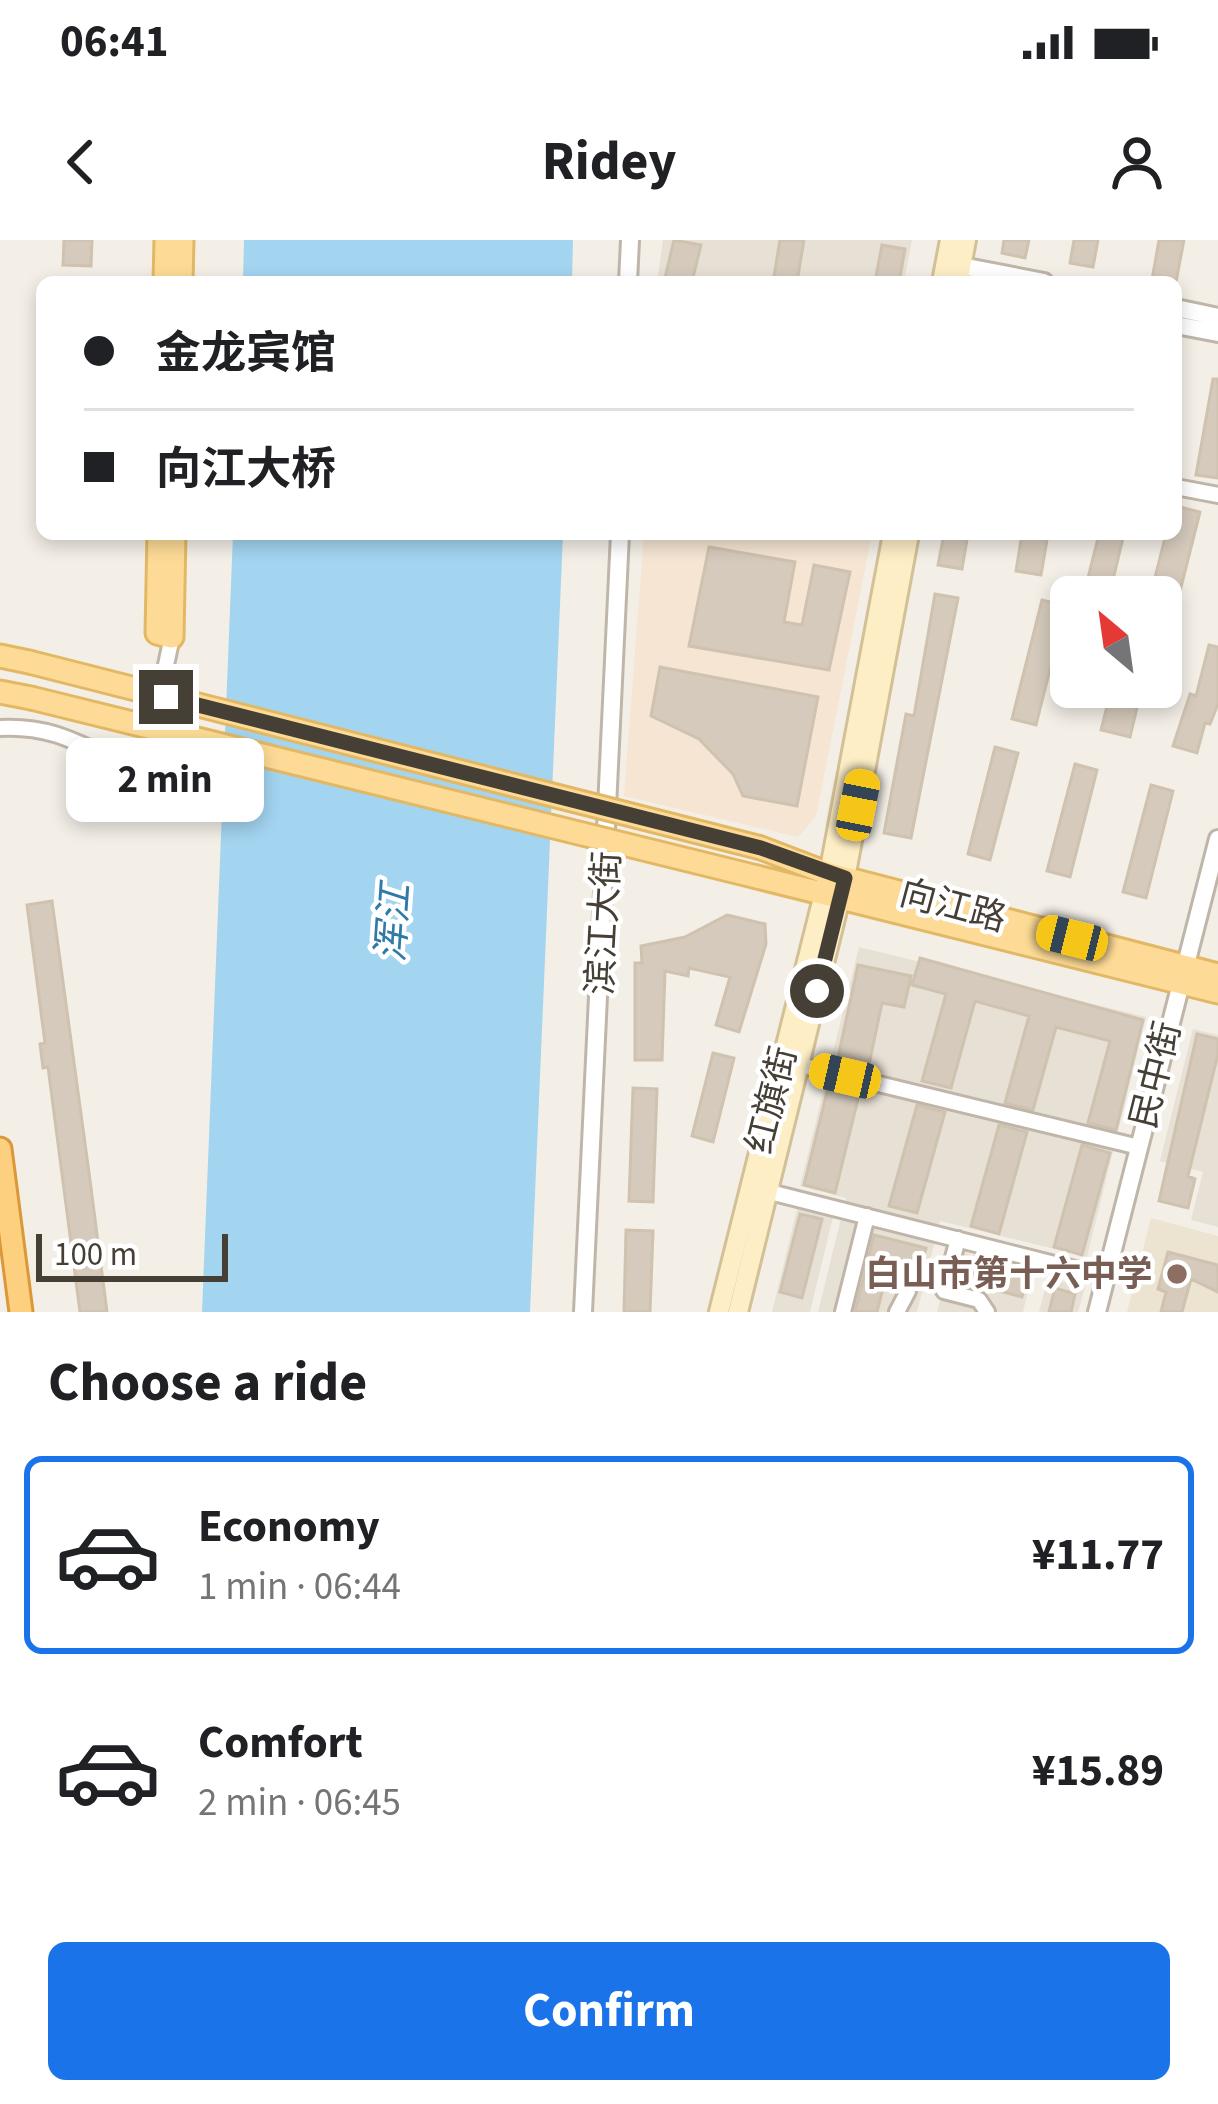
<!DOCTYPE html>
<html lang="en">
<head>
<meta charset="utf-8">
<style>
  :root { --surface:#fff; --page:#f2f2f2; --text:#202124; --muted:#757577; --line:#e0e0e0; --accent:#1a73e8 }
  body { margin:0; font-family:"Source Sans 3","Noto Sans SC",sans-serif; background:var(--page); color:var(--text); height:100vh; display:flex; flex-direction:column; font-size:45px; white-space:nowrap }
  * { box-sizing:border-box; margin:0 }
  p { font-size:39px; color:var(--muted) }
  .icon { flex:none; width:66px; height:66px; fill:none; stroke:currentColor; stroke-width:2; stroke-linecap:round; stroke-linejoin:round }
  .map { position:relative; height:1072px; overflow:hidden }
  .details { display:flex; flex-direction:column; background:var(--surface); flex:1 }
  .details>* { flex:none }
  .hud { position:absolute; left:36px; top:36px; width:1146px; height:264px; border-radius:18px; box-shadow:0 6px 18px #0003; display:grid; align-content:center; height:264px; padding:0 48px; background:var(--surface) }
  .needle { width:78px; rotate:331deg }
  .tools { position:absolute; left:1050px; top:336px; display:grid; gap:24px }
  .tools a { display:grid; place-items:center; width:132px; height:132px; border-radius:18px; background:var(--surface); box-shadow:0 6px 18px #0003; font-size:60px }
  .scale { position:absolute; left:36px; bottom:30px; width:192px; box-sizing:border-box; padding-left:12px; border:6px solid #463f36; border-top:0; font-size:33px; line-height:42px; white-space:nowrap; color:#463f36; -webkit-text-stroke:9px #fff; paint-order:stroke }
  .end { position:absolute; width:54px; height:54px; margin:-27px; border:15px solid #463f36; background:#fff; box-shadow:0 0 0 6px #fff }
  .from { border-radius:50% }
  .bubble { position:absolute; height:84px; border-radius:18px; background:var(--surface); box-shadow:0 6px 18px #0003; font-size:39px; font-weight:700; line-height:84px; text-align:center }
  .car { position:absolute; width:36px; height:72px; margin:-36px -18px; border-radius:15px; box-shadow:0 0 9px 3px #0007; background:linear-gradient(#f5c518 24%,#345 0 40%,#f5c518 0 76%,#345 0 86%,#f5c518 0) }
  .hud b { display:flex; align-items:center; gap:42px; height:114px; font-size:45px }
  .hud b+b { border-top:3px solid var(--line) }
  .hud i { width:30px; height:30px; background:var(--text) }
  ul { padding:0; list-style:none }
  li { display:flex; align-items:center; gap:36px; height:198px; margin:0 24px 18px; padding:0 24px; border:6px solid transparent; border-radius:18px }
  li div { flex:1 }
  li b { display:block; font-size:45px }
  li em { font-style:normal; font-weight:700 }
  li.active { border-color:var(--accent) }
  li>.icon { width:108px; height:108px; stroke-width:1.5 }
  h2 { padding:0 48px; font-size:54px; line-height:144px }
  .primary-button { display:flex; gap:24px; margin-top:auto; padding:24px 48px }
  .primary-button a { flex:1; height:138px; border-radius:18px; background:var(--accent); color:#fff; font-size:48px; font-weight:700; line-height:138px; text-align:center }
  .status { display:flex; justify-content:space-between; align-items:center; height:84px; padding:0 60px; background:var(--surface); direction:ltr }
  .status svg { height:33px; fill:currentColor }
  header { display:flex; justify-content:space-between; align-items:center; height:156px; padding:0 48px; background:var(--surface); font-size:54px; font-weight:700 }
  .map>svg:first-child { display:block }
</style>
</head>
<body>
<div class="status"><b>06:41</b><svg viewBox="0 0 49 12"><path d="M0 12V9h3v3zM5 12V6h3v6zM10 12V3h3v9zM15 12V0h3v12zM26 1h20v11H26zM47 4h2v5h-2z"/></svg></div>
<header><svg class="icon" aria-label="back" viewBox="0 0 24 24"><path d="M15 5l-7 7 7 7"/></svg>Ridey<svg class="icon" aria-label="person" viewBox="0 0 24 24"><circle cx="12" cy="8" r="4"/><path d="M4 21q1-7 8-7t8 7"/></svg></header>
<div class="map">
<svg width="1218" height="1072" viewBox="0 0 1218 1072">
  <rect width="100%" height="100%" fill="#f3efe7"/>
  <!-- residential -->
  <path fill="#e7e0d5" d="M663 0H912L904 42H657Z
    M859 707 1146 777 1087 1017 940 981 917 1072H818L846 958 800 946Z
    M1193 789 1218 795V987L1191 980 1203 932 1160 921Z
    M797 969 833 977 810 1072H772Z
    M953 1010 1033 1030 1023 1072H937Z
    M1048 1038 1085 1047 1078 1072H1039Z"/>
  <!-- commercial -->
  <path fill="#f5e5d2" d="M644 294H872L816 576 798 597 624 556Z"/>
  <!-- education -->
  <path fill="#ece3d1" d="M1151 978 1218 996V1072H1127Z"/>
  <!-- water -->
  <path fill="#a3d4f0" d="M244 0H573L572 42H243Z
    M233 294H563L530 1072H202Z"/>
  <!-- building -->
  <path fill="#d5cabc" stroke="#cfc2af" stroke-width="3" d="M64 0H92L91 26 63 25Z
    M674 0 701 5 692 42H664Z
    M780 0H804L797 42H773Z
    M1004 0H1029L1025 18 1002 13Z
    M1074 0H1098L1093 27 1070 23Z
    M1159 0H1184L1176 42 1152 40Z
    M882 5 905 9 899 42H875Z
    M1213 139H1218V238L1196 235Z
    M1176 266 1200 272 1174 375 1161 372V357H1150L1166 294H1176Z
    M944 294H968L962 329 938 325Z
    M1022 294H1048L1041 335 1016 331Z
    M1099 294H1124L1109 356 1085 350Z
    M709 307 795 322 784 382 802 385 814 325 850 332 829 430 689 406Z
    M935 354 958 358 911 598 884 593 906 474 914 476Z
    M1042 360 1066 366 1036 485 1012 479Z
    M1209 405 1218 407V464L1210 484 1205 483 1197 513 1173 506 1190 454 1196 456Z
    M660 427 818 457 797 566 743 556 733 534 699 499 651 476Z
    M1112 447H1142L1130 497 1101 490Z
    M995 507 1018 513 990 620 968 614Z
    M1075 524 1097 530 1070 637 1047 631Z
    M1151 545 1173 551 1146 658 1123 652Z
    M52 661 90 940 107 1072H80L48 827 43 828 40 804 45 803 27 665Z
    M727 675 765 684 766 704 739 792 716 785 730 737 689 728 688 736 665 731 662 820H635V723H642L641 706 685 697Z
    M920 718 1143 780 1116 890 1088 883 1110 801 1056 787 1033 870 1005 863 1029 776 975 761 951 848 922 841 946 754 912 745Z
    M858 725 911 736 904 767 882 763 868 829 837 822Z
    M1197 794 1218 799V814L1188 936 1195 939 1188 968 1159 961Z
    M713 813 734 818 713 902 692 896Z
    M829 844 860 851 835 953 804 945Z
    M633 848 657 849 653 962 629 961Z
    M917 865 945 872 917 973 889 966Z
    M999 885 1027 892 999 994 971 986Z
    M1082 905 1110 913 1082 1015 1054 1007Z
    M800 974 822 979 802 1058 780 1052Z
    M626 990 653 991 650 1072H624Z
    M874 995 926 1008 918 1036 888 1028 877 1072H855Z
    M1168 1012 1218 1025V1052L1191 1039 1182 1072H1161L1166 1052 1158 1049Z
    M965 1017 1028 1032 1022 1057 959 1040Z
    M1055 1048 1075 1054 1071 1072H1049Z"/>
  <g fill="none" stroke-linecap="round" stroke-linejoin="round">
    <defs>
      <path id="minor" d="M1176 247 1218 255
        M0 488C53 485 81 505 128 526L149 504 172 397
        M792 823 1139 907
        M762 950 1106 1037
        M958 999 944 1051 979 1060 987 1072
        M843 1072 867 976
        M897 1072 908 1051"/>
      <path id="tertiary" d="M951 24 1044 42
        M628 42 630 0
        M1176 68 1218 77
        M1176 85 1218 93
        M583 1072 620 294
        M1097 1072 1218 599"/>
      <path id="secondary" d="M942 42 950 0
        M958 42 966 0
        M719 1072 829 634 893 294
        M738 1072 845 638 909 294"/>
      <path id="primary" d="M165 42 166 0
        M181 42 182 0
        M159 294 157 393 172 397 174 294
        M0 416 29 422
        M0 452 31 458
        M761 608 829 634 1218 735
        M757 637 1218 752"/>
      <path id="trunk" d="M0 909 21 1072"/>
    </defs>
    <!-- minor casing -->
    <use href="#minor" stroke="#bfb6a9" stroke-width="20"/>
    <!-- tertiary casing -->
    <use href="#tertiary" stroke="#bfb6a9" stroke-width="22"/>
    <!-- secondary casing -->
    <use href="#secondary" stroke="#d3c097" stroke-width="24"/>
    <!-- primary casing -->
    <use href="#primary" stroke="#e3b865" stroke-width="27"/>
    <!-- trunk casing -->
    <use href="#trunk" stroke="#dc9838" stroke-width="27"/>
    <!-- minor -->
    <use href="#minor" stroke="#fff" stroke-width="14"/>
    <!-- tertiary -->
    <use href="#tertiary" stroke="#fff" stroke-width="16"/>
    <!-- secondary -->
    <use href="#secondary" stroke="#feeec6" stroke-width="18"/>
    <!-- primary -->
    <use href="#primary" stroke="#fddb96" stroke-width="21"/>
    <!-- trunk -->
    <use href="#trunk" stroke="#fcd07f" stroke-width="21"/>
    <defs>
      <path id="primary-bridge" d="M29 422 761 608
        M31 458 757 637"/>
    </defs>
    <!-- primary-bridge casing -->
    <use href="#primary-bridge" stroke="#e3b865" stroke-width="27" stroke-linecap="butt"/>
    <!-- primary-bridge -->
    <use href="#primary-bridge" stroke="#fddb96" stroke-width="21"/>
  </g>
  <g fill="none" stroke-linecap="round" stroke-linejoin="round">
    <!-- route -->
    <path stroke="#463f36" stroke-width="15" d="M166 457 761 608 845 638 817 751"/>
  </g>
  <!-- markers -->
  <circle fill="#8d6e63" stroke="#fff" stroke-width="4.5" cx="1177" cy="1034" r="12"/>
  <g text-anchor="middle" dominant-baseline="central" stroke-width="9" stroke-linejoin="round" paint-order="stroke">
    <!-- street labels -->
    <g font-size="36" fill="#463f36" stroke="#fff">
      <text transform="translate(953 666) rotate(15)">向江路</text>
      <text transform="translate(604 683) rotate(-87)">滨江大街</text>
      <text transform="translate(1156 835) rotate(-76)">民中街</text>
      <text transform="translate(772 860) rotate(-76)">红旗街</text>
    </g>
    <!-- education labels -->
    <g font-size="36" font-weight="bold" fill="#785e54" stroke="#fff" text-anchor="end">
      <text x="1153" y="1034">白山市第十六中学</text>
    </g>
    <!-- water labels -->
    <g font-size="39" font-style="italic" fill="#2e7aa9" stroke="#fff">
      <text transform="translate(394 683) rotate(-86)">浑江</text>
    </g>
  </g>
</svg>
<div class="tools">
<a><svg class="needle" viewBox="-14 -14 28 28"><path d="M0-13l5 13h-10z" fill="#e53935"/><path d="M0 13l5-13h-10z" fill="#757577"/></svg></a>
</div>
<div class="scale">100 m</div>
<i class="end from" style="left:817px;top:751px"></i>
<i class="end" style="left:166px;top:457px"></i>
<div class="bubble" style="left:66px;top:498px;width:198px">2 min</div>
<i class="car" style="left:858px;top:565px;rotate:11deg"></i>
<i class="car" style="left:1072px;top:698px;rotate:284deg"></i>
<i class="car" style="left:845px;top:836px;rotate:283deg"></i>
<div class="hud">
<b><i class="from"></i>金龙宾馆</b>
<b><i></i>向江大桥</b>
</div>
</div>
<section class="details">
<h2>Choose a ride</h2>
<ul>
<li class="active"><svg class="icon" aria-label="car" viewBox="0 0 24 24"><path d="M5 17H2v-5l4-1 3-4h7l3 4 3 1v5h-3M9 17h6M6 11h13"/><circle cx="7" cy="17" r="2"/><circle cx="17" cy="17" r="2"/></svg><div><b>Economy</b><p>1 min · 06:44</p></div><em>¥11.77</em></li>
<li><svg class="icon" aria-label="car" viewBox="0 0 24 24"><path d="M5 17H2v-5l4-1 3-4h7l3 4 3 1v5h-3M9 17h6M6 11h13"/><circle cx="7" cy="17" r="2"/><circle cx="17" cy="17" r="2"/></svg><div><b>Comfort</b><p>2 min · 06:45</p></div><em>¥15.89</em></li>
</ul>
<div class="primary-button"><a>Confirm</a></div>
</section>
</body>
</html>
